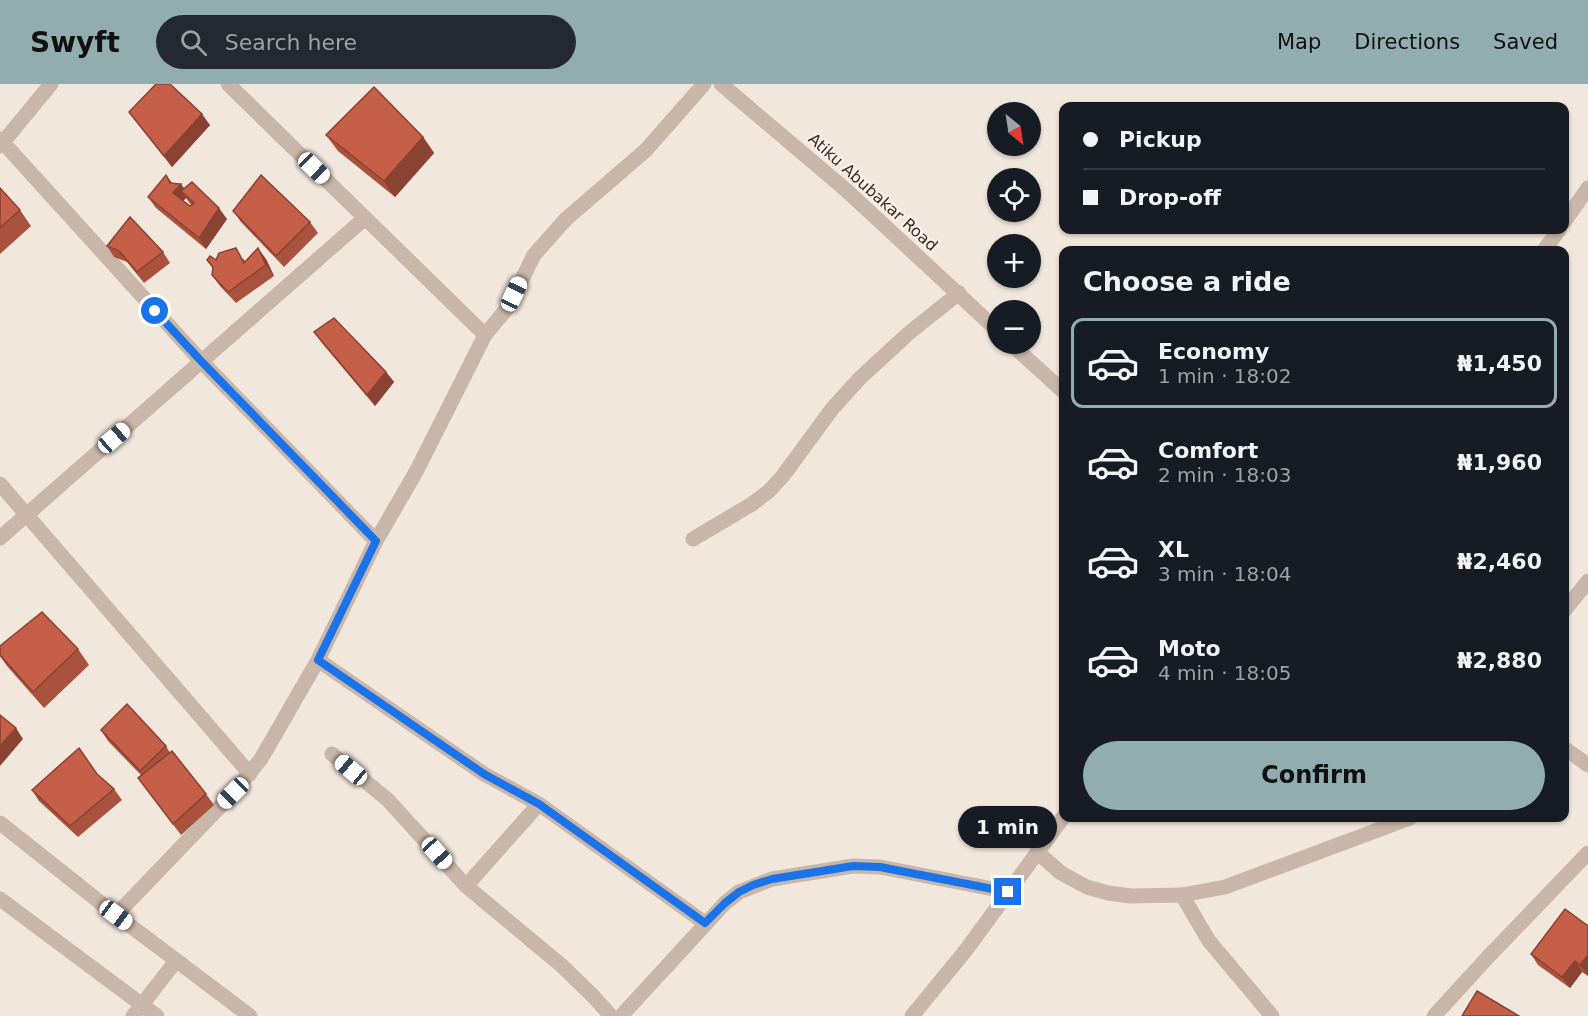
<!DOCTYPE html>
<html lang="en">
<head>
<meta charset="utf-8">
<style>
  :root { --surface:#171b24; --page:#242831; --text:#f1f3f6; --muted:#9ea1a6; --line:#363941; --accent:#92adaf }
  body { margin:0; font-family:"DejaVu Sans",sans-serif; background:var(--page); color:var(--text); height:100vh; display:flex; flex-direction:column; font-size:22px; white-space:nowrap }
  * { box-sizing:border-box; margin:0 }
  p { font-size:20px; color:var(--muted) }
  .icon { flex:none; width:33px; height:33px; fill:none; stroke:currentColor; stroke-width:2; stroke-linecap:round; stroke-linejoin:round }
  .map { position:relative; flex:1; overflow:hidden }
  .sheet { position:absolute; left:1059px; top:162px; width:510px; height:576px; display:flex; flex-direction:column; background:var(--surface); border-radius:12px; box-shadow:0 2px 4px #0004 }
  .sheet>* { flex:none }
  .hud { position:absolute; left:1059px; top:18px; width:510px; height:132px; border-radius:12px; box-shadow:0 2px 4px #0004; display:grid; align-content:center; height:132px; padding:0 24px; background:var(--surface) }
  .needle { width:39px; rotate:150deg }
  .fabs { position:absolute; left:987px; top:18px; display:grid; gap:12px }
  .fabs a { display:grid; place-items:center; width:54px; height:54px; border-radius:50%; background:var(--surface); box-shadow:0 2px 4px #0004; font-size:30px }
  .end { position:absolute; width:27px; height:27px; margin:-14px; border:8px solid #1a73e8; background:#fff; box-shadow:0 0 0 3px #fff }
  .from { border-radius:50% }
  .bubble { position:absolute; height:42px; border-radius:21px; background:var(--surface); box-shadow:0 2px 4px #0004; font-size:20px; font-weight:800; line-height:42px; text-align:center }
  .car { position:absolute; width:18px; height:36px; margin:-18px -9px; border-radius:8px; box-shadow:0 0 4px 2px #0007; background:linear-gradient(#fff 24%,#345 0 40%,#fff 0 76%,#345 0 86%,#fff 0) }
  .hud b { display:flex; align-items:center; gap:21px; height:57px; font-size:22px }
  .hud b+b { border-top:2px solid var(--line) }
  .hud i { width:15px; height:15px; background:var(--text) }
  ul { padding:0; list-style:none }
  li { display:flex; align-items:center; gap:18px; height:90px; margin:0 12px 9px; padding:0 12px; border:3px solid transparent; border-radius:12px }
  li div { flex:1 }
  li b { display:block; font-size:22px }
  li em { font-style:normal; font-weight:800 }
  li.current { border-color:var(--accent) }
  li>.icon { width:54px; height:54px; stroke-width:1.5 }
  h2 { padding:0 24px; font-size:27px; line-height:72px }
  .action { display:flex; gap:12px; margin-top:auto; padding:12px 24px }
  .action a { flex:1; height:69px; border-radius:36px; background:var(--accent); color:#111; font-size:24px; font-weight:800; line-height:69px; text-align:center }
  header { display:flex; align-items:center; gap:36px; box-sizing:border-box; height:84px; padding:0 30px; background:var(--accent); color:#111 }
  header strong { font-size:28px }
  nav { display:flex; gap:33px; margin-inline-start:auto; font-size:21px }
  .search { width:420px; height:54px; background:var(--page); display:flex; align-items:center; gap:15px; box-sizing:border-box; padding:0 21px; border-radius:33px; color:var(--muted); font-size:22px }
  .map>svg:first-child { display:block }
</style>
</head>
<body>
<header>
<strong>Swyft</strong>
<div class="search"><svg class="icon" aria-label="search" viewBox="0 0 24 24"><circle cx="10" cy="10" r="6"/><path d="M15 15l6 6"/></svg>Search here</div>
<nav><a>Map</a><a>Directions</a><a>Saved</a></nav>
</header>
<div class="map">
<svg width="1588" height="932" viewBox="0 0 1588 932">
  <rect width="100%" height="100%" fill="#f2e7dd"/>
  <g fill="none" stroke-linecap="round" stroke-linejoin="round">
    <!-- minor -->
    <path stroke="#cab6a9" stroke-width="15" d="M228 0 485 251
      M0 55 201 277 376 457
      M0 62 51 0
      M1564 138 1588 104
      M1544 166 1559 146
      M0 400 250 690
      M0 454 365 134
      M693 455 752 420 769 407 782 393 832 325 860 294 909 249 959 209
      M1564 527 1588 497
      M318 576 484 690 539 720 705 839
      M332 670 388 716 466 802 561 881 593 912 611 932
      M0 739 116 831 250 932
      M1037 768 1061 789 1087 803 1108 809 1131 812 1182 811 1225 803 1410 734
      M466 802 539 720
      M1182 811 1209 857 1272 932
      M0 815 157 932
      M116 831 233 709 261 675 318 576 376 457 417 386 485 251 509 222 534 171 566 135 646 66 704 0
      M133 932 176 877
      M621 932 725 819 739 808 772 795 853 782 880 783 1009 808
      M912 932 966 866 1064 732
      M1434 932 1488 873 1588 769"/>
    <!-- tertiary -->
    <path stroke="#cab6a9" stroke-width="15" d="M721 0 846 106 998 247
      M1011 260 1064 308
      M1564 664 1588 681"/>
  </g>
  <!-- wall -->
  <path fill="#a9523e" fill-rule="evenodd" d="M129 28 210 41 172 83Z
    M326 51 423 53 434 69 395 113 338 67Z
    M166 91 172 99 184 104 227 135 206 165 156 124 148 113ZM186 114 191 121 190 122 183 117Z
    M0 104 20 126 31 142 0 170Z
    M233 127 310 138 318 149 284 183 241 138Z
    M107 162 163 168 170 179 144 199 127 178 114 173Z
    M244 175 245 178 266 175 274 192 236 219 220 202 212 191 213 185 207 176Z
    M314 248 386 288 394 298 375 322 322 259Z
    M0 562 78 565 89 581 44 624 7 582 0 572Z
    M101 646 166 662 170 669 206 710 214 721 181 751 138 694 141 691 108 657Z
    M114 705 122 716 78 753 39 717 32 706Z
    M1588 842V892L1582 888 1570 904 1538 881 1531 870Z"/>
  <!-- shaded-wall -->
  <path fill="#8a4232" d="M202 30 210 41 172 83 164 72Z
    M423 53 434 69 395 113 384 97Z
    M166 91 174 102 181 100 189 111 181 107 186 114 180 120 173 109 170 99Z
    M219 124 227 135 206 165 199 154Z
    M258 164 266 175 274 192 266 181Z
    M386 288 394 298 375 322 367 311Z
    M16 644 23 655 0 682V662Z
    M1588 871V892L1580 881Z
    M1575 877 1582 888 1570 904 1562 893Z"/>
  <!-- building -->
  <path fill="#c55f48" stroke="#8a4232" stroke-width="1.5" d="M156 0H170L202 30 164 72 129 28Z
    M374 3 423 53 384 97 326 51Z
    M166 91 170 99 181 100 173 109 190 122 194 119 181 107 192 98 219 124 199 154 148 113Z
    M261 91 310 138 276 172 233 127Z
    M0 104 20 126 0 144Z
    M130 133 163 168 137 188 119 167 107 162Z
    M236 164 244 179 258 164 266 181 228 208 212 191 213 183 207 176 210 172 216 176 219 169Z
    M334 234 386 288 367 311 314 248Z
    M42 528 78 565 33 608 0 571V562Z
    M127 620 166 662 140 687 101 646Z
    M0 631 16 644 0 662Z
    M79 664 97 690 114 705 70 742 32 706Z
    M172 667 206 710 173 740 138 694Z
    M1565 825 1588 842V871L1580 881 1575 877 1562 893 1531 870Z
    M1477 907 1519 932H1462Z"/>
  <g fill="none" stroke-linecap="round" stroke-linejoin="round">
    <!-- route -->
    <path stroke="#1a73e8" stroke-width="8" d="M155 227 201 277 376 457 318 576 484 690 539 720 705 839 725 819 739 808 753 801 772 795 853 782 880 783 1008 808"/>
  </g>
  <g text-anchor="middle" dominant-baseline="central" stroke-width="4.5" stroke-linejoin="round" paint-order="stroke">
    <!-- street labels -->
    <g font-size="16" fill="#372c29" stroke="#faf1e9">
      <text transform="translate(873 108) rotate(42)">Atiku Abubakar Road</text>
    </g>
  </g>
</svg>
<div class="fabs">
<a><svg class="needle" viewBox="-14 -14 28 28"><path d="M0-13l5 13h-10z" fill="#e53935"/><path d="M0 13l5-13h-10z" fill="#9ea1a6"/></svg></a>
<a><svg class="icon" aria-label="locate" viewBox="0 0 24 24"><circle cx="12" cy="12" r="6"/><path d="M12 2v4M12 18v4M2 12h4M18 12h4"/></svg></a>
<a>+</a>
<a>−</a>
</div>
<i class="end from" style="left:155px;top:227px"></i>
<i class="end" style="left:1008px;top:808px"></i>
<div class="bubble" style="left:958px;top:722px;width:99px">1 min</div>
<i class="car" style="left:314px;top:84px;rotate:134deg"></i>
<i class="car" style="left:514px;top:210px;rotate:25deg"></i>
<i class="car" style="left:114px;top:354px;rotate:49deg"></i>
<i class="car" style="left:351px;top:686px;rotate:310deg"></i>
<i class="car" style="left:233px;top:709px;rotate:225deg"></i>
<i class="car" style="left:437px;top:769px;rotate:138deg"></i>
<i class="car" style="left:116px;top:831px;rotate:127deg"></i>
<div class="hud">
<b><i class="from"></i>Pickup</b>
<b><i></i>Drop-off</b>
</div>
<section class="sheet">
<h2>Choose a ride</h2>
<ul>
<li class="current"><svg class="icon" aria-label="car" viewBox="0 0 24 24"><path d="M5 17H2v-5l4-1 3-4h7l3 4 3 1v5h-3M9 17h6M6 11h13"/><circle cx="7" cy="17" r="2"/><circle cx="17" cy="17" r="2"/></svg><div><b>Economy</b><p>1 min · 18:02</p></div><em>₦1,450</em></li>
<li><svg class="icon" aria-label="car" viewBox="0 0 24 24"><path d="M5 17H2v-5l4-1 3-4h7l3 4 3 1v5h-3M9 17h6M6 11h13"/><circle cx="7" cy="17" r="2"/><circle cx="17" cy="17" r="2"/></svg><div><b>Comfort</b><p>2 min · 18:03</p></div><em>₦1,960</em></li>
<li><svg class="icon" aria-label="car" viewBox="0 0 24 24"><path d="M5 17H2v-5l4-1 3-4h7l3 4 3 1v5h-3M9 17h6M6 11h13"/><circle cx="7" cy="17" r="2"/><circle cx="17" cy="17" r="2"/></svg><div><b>XL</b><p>3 min · 18:04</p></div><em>₦2,460</em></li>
<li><svg class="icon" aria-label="car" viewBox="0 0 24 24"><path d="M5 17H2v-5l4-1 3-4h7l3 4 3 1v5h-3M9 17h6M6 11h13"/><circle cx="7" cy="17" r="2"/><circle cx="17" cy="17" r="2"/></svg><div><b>Moto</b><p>4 min · 18:05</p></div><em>₦2,880</em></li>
</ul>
<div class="action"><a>Confirm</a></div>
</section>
</div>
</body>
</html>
